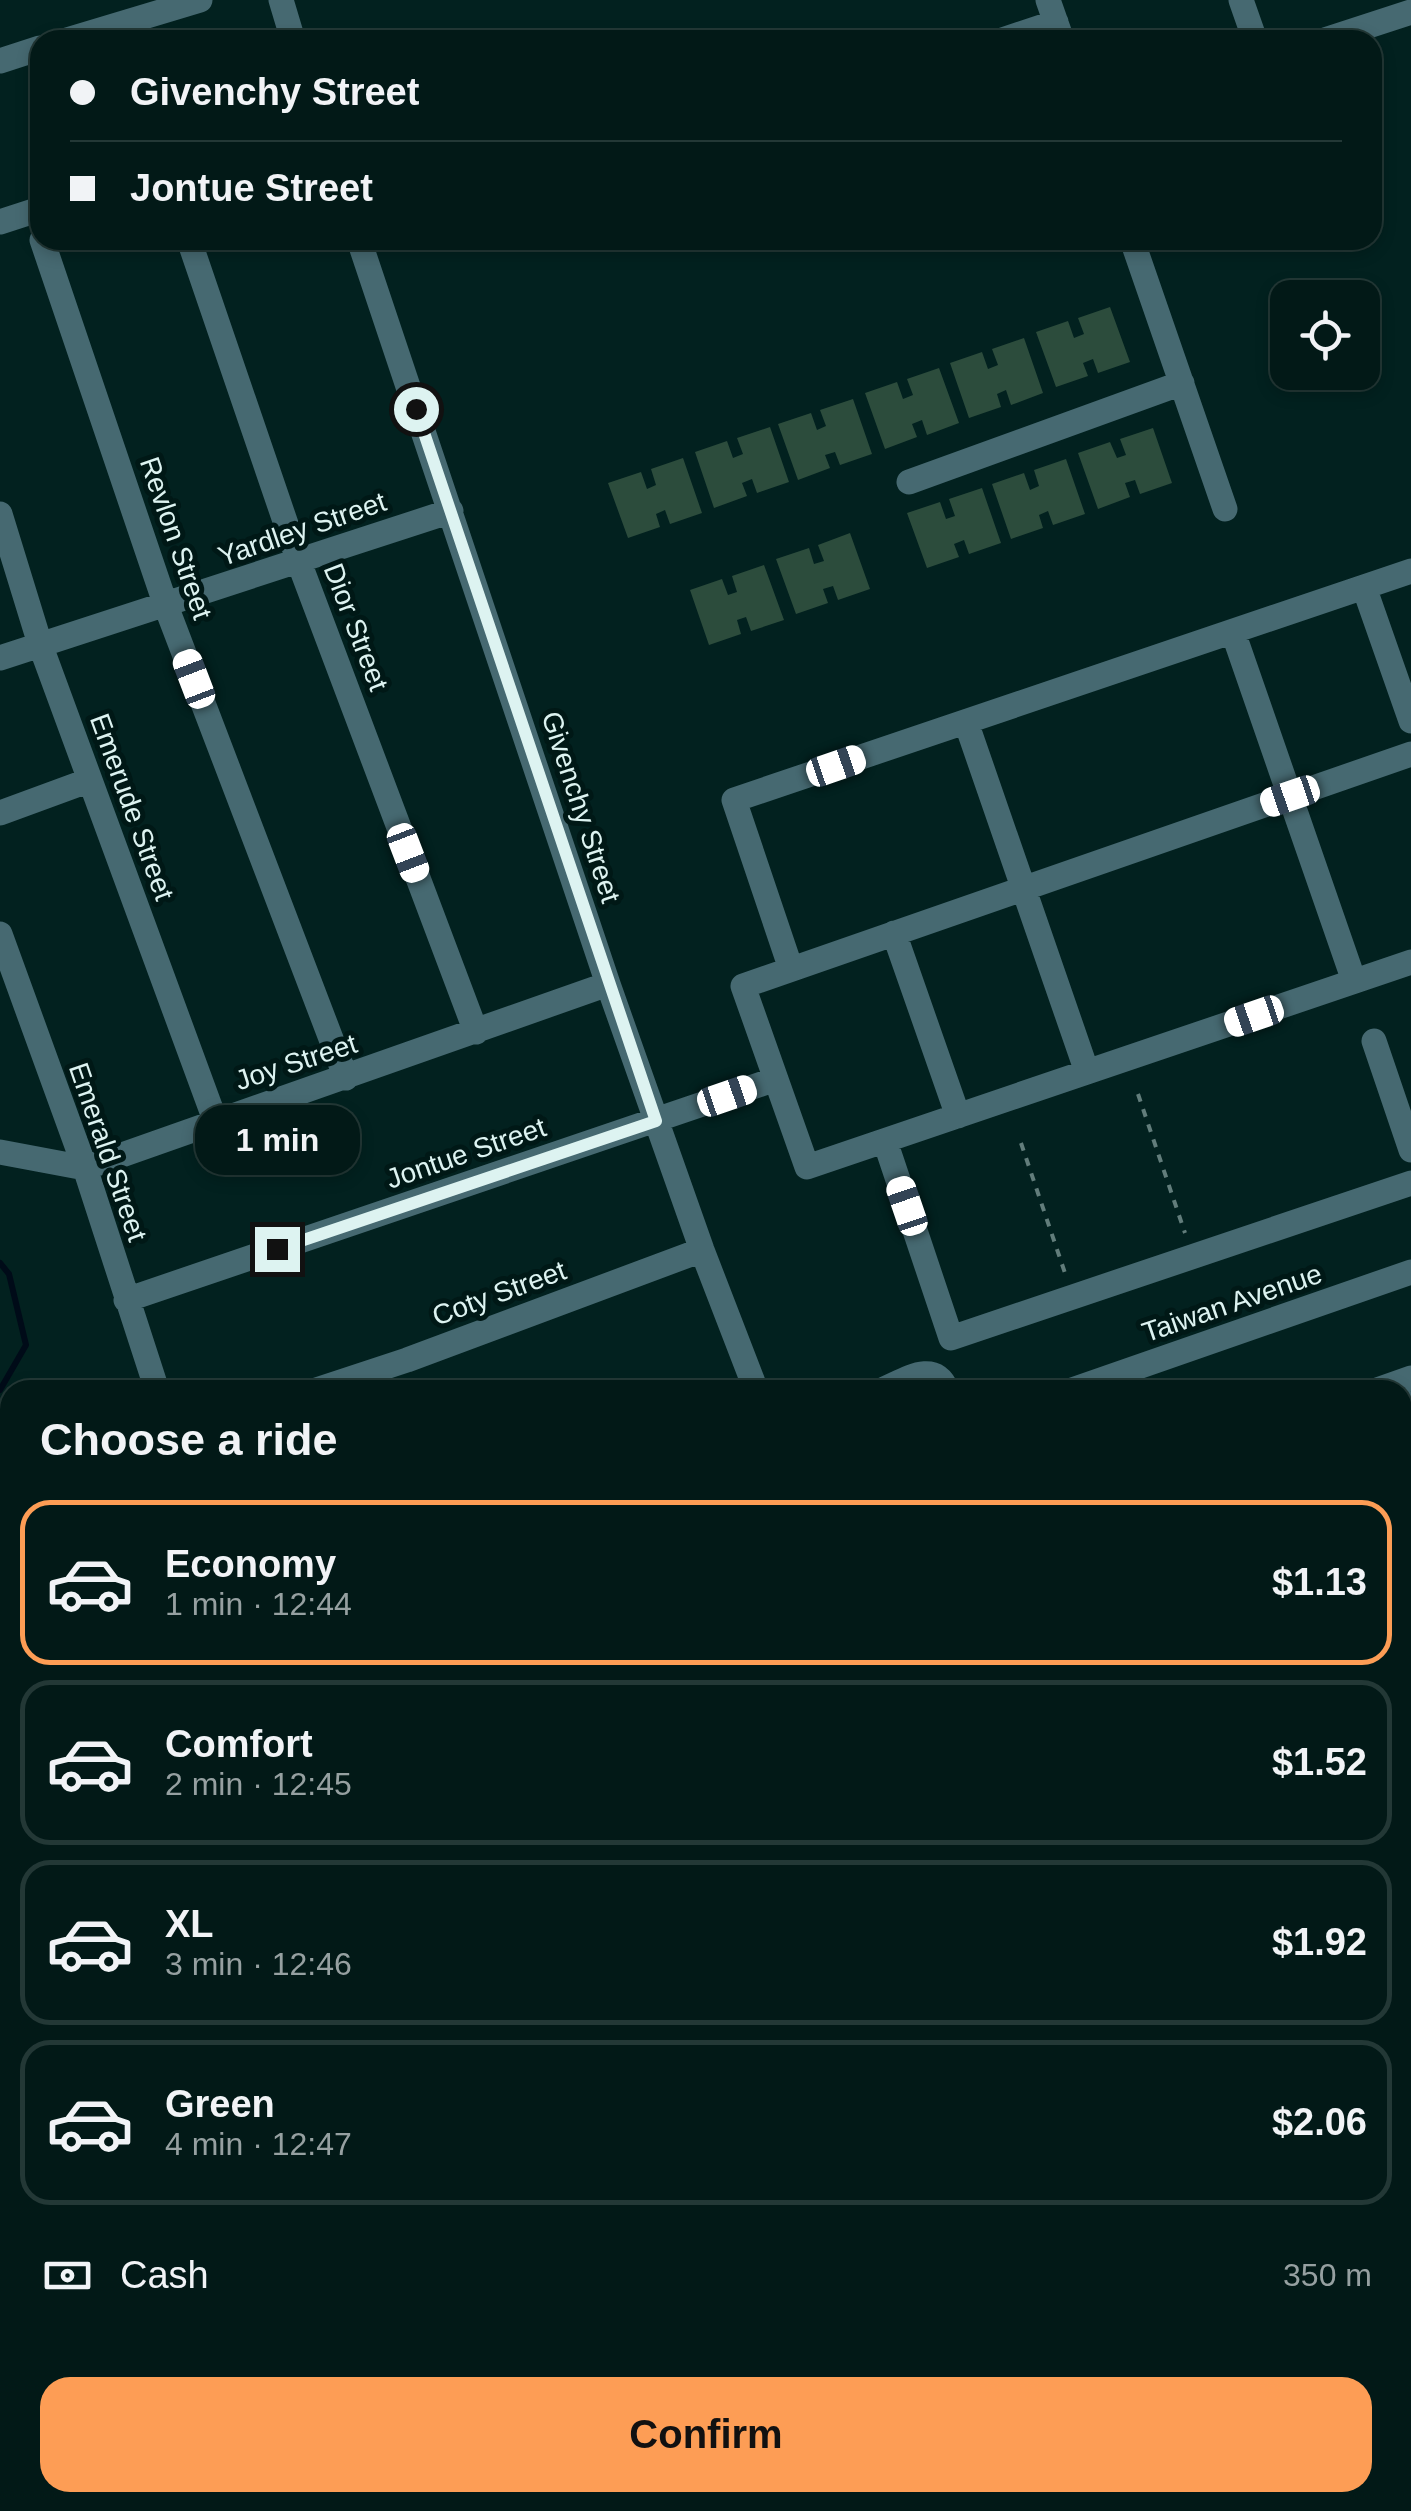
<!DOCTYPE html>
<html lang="en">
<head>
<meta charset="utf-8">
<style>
  :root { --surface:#021917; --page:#0c2220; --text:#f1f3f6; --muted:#96a0a1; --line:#233836; --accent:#fd9d55 }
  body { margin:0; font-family:Helvetica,sans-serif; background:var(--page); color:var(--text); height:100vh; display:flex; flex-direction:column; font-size:38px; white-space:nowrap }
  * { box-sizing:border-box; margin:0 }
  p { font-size:32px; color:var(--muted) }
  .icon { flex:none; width:55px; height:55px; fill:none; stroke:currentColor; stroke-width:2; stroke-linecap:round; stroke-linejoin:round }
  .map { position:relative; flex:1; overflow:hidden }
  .details { position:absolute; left:0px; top:1380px; width:1412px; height:1132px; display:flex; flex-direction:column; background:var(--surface); border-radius:30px 30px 0 0; box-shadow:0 5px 15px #0003,0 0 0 2px var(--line) }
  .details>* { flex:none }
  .banner { position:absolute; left:30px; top:30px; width:1352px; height:220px; border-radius:30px; box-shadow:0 5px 15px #0003,0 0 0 2px var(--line); display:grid; align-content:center; height:220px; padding:0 40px; background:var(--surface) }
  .tools { position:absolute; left:1270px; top:280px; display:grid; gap:20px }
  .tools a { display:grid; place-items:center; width:110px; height:110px; border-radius:20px; background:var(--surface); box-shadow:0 5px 15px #0003,0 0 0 2px var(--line); font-size:50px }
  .end { position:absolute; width:45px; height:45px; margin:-22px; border:12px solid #ddf3f1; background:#111; box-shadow:0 0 0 5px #111 }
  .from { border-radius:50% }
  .bubble { position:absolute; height:70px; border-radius:30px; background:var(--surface); box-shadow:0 5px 15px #0003,0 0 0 2px var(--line); font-size:32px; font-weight:700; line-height:70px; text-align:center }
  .car { position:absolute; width:30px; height:60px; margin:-30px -15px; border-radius:12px; box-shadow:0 0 8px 2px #0007; background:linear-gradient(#fff 24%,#345 0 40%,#fff 0 76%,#345 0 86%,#fff 0) }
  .banner b { display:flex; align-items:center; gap:35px; height:95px; font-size:38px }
  .banner b+b { border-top:2px solid var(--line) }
  .banner i { width:25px; height:25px; background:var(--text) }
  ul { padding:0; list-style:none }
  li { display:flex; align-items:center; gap:30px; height:165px; margin:0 20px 15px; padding:0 20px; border:5px solid var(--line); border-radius:30px }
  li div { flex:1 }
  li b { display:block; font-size:38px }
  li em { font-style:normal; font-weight:700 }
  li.current { border-color:var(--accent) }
  li>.icon { width:90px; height:90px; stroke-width:1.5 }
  h2 { padding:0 40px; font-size:45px; line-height:120px }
  .pay { display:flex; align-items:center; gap:25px; height:110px; padding:0 40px; font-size:38px }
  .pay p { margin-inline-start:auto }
  .primary-button { display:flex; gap:20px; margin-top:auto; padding:20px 40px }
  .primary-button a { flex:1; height:115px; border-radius:30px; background:var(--accent); color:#111; font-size:40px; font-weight:700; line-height:115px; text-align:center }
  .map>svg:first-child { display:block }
</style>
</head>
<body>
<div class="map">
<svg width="1411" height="2511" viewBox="0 0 1411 2511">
  <rect width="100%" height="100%" fill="#02211f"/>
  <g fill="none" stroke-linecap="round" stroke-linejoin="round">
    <!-- stream -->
    <path stroke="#000b18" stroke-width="6" d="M0 1263 9 1274 26 1345 0 1390
      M0 1809 10 1824
      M1364 2502 1365 2511"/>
  </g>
  <!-- building -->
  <path fill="#2c4c3c" d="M1110 307 1130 362 1098 373 1093 359 1083 363 1088 376 1056 387 1036 332 1068 321 1074 338 1084 334 1078 318Z
    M1024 338 1043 393 1011 405 1006 390 997 394 1001 407 969 418 950 363 982 352 988 369 998 365 992 349Z
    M939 368 959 423 927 435 922 420 912 424 917 437 885 449 865 393 897 382 903 399 913 395 907 379Z
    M853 399 872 454 840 465 835 452 825 455 830 468 798 480 778 424 811 413 817 430 826 426 820 410Z
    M770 427 789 482 757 493 752 479 742 483 747 496 714 508 695 452 727 441 733 458 743 454 737 438Z
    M1153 428 1172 483 1140 494 1135 480 1125 483 1130 497 1098 509 1078 453 1110 442 1117 458 1126 455 1120 439Z
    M683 458 702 513 670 524 665 510 656 514 660 527 628 538 608 483 641 472 647 489 656 485 651 469Z
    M1066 459 1085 514 1053 525 1048 511 1039 515 1043 528 1011 539 992 484 1024 473 1030 490 1039 486 1034 470Z
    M982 488 1001 543 969 554 964 540 954 544 959 557 927 568 907 513 940 502 946 519 955 516 949 499Z
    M850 533 870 589 838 600 833 586 823 589 828 603 796 614 776 559 809 548 814 564 824 561 818 545Z
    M764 565 784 620 751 631 746 617 737 620 741 634 709 645 690 590 722 579 728 595 737 592 732 576Z
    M0 2486 10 2492V2501L4 2511H0Z"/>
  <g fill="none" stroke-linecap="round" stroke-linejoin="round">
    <!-- path -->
    <path stroke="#627d7b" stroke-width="4" stroke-dasharray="8 8" stroke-linecap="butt" d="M1138 1094 1185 1233
      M1021 1143 1066 1276
      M1402 2453 1411 2455"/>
    <!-- minor -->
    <path stroke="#466971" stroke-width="25" d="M281 0 293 40
      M1048 0 1062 40
      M1241 0 1255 40
      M67 40 200 0
      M1002 40 1056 22
      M1325 40 1411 12
      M0 61 40 48
      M0 222 40 209
      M42 240 166 606 346 1078
      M189 240 299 562 476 1032
      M359 240 608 984 702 1250 756 1390
      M1132 240 1225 509
      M909 482 1182 383
      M0 514 40 644 215 1120
      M1364 587 1411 721
      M1233 632 1354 981
      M0 658 451 511
      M966 722 1087 1072
      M1411 754 743 986 807 1167 1411 962
      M0 813 90 780
      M894 933 958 1116
      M0 934 85 1168 157 1390
      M791 969 734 800 1411 571
      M1374 1041 1411 1150
      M885 1141 951 1338 1411 1183
      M0 1152 85 1168 608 984
      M126 1300 776 1079
      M316 1390 407 1360 702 1250
      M882 1390C906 1380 934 1359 947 1390
      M1072 1390 1411 1272
      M1377 1390 1411 1378
      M1402 1397 1411 1422
      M0 1505 10 1499
      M1402 1705 1411 1729
      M0 2001 10 2029
      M1402 2108 1411 2110
      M0 2148 10 2146
      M1402 2203 1411 2200
      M0 2254 10 2253
      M1402 2281 1411 2303
      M0 2356 10 2354
      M91 2502 97 2511
      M637 2502 648 2511
      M786 2502 794 2511
      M1242 2502 1245 2511
      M136 2511 142 2502
      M358 2511 363 2502
      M567 2511 572 2502
      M847 2511 871 2502
      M1110 2511 1124 2506"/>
  </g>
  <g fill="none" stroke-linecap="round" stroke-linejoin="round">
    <!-- route -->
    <path stroke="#ddf3f1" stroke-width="12" d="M277 1249 656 1121 416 409"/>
  </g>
  <g text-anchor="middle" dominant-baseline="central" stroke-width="10" stroke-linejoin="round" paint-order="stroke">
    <!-- street labels -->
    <g font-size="28" fill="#ddf3f1" stroke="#001816">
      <text transform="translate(302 529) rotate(-19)">Yardley Street</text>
      <text transform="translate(176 538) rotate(71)">Revlon Street</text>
      <text transform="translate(356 627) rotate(69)">Dior Street</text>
      <text transform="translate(132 807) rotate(70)">Emerude Street</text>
      <text transform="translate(581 807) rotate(72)">Givenchy Street</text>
      <text transform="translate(296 1062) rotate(-18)">Joy Street</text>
      <text transform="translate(108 1152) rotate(71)">Emerald Street</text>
      <text transform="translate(466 1153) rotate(-19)">Jontue Street</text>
      <text transform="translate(499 1293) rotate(-20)">Coty Street</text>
      <text transform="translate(1232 1303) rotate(-19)">Taiwan Avenue</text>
    </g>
  </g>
</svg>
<div class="tools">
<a><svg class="icon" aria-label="locate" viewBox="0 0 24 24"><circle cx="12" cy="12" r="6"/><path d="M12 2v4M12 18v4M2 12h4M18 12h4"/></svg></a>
</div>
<i class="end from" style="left:416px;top:409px"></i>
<i class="end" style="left:277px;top:1249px"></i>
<div class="bubble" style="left:195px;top:1105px;width:165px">1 min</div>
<i class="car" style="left:194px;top:679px;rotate:339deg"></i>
<i class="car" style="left:836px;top:766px;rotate:71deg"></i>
<i class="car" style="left:1290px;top:796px;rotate:251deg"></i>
<i class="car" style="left:408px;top:853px;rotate:159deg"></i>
<i class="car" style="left:1254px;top:1016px;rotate:251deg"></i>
<i class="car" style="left:727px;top:1096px;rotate:71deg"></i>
<i class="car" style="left:907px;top:1206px;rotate:341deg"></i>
<div class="banner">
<b><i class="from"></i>Givenchy Street</b>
<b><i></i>Jontue Street</b>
</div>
<section class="details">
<h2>Choose a ride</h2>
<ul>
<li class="current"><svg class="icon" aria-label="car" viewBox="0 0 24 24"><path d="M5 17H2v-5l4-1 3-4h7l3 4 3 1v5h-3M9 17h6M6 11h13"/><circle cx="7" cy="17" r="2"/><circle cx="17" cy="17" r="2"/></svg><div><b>Economy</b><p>1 min · 12:44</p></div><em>$1.13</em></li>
<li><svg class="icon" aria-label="car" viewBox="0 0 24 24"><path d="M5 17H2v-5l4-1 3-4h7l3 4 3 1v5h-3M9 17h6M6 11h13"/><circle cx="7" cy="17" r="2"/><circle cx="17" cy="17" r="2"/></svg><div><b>Comfort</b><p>2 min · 12:45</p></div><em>$1.52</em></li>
<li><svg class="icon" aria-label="car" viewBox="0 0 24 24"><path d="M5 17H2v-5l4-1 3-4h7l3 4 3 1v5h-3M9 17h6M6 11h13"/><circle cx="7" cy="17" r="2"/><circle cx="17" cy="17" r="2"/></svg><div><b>XL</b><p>3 min · 12:46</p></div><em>$1.92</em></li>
<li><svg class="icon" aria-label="car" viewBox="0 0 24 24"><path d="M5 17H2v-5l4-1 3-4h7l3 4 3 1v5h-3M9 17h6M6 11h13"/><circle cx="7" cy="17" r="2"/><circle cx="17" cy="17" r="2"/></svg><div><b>Green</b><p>4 min · 12:47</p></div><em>$2.06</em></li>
</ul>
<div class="pay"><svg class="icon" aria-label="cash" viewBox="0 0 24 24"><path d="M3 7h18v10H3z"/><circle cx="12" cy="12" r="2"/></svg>Cash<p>350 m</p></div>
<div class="primary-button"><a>Confirm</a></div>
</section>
</div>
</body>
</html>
